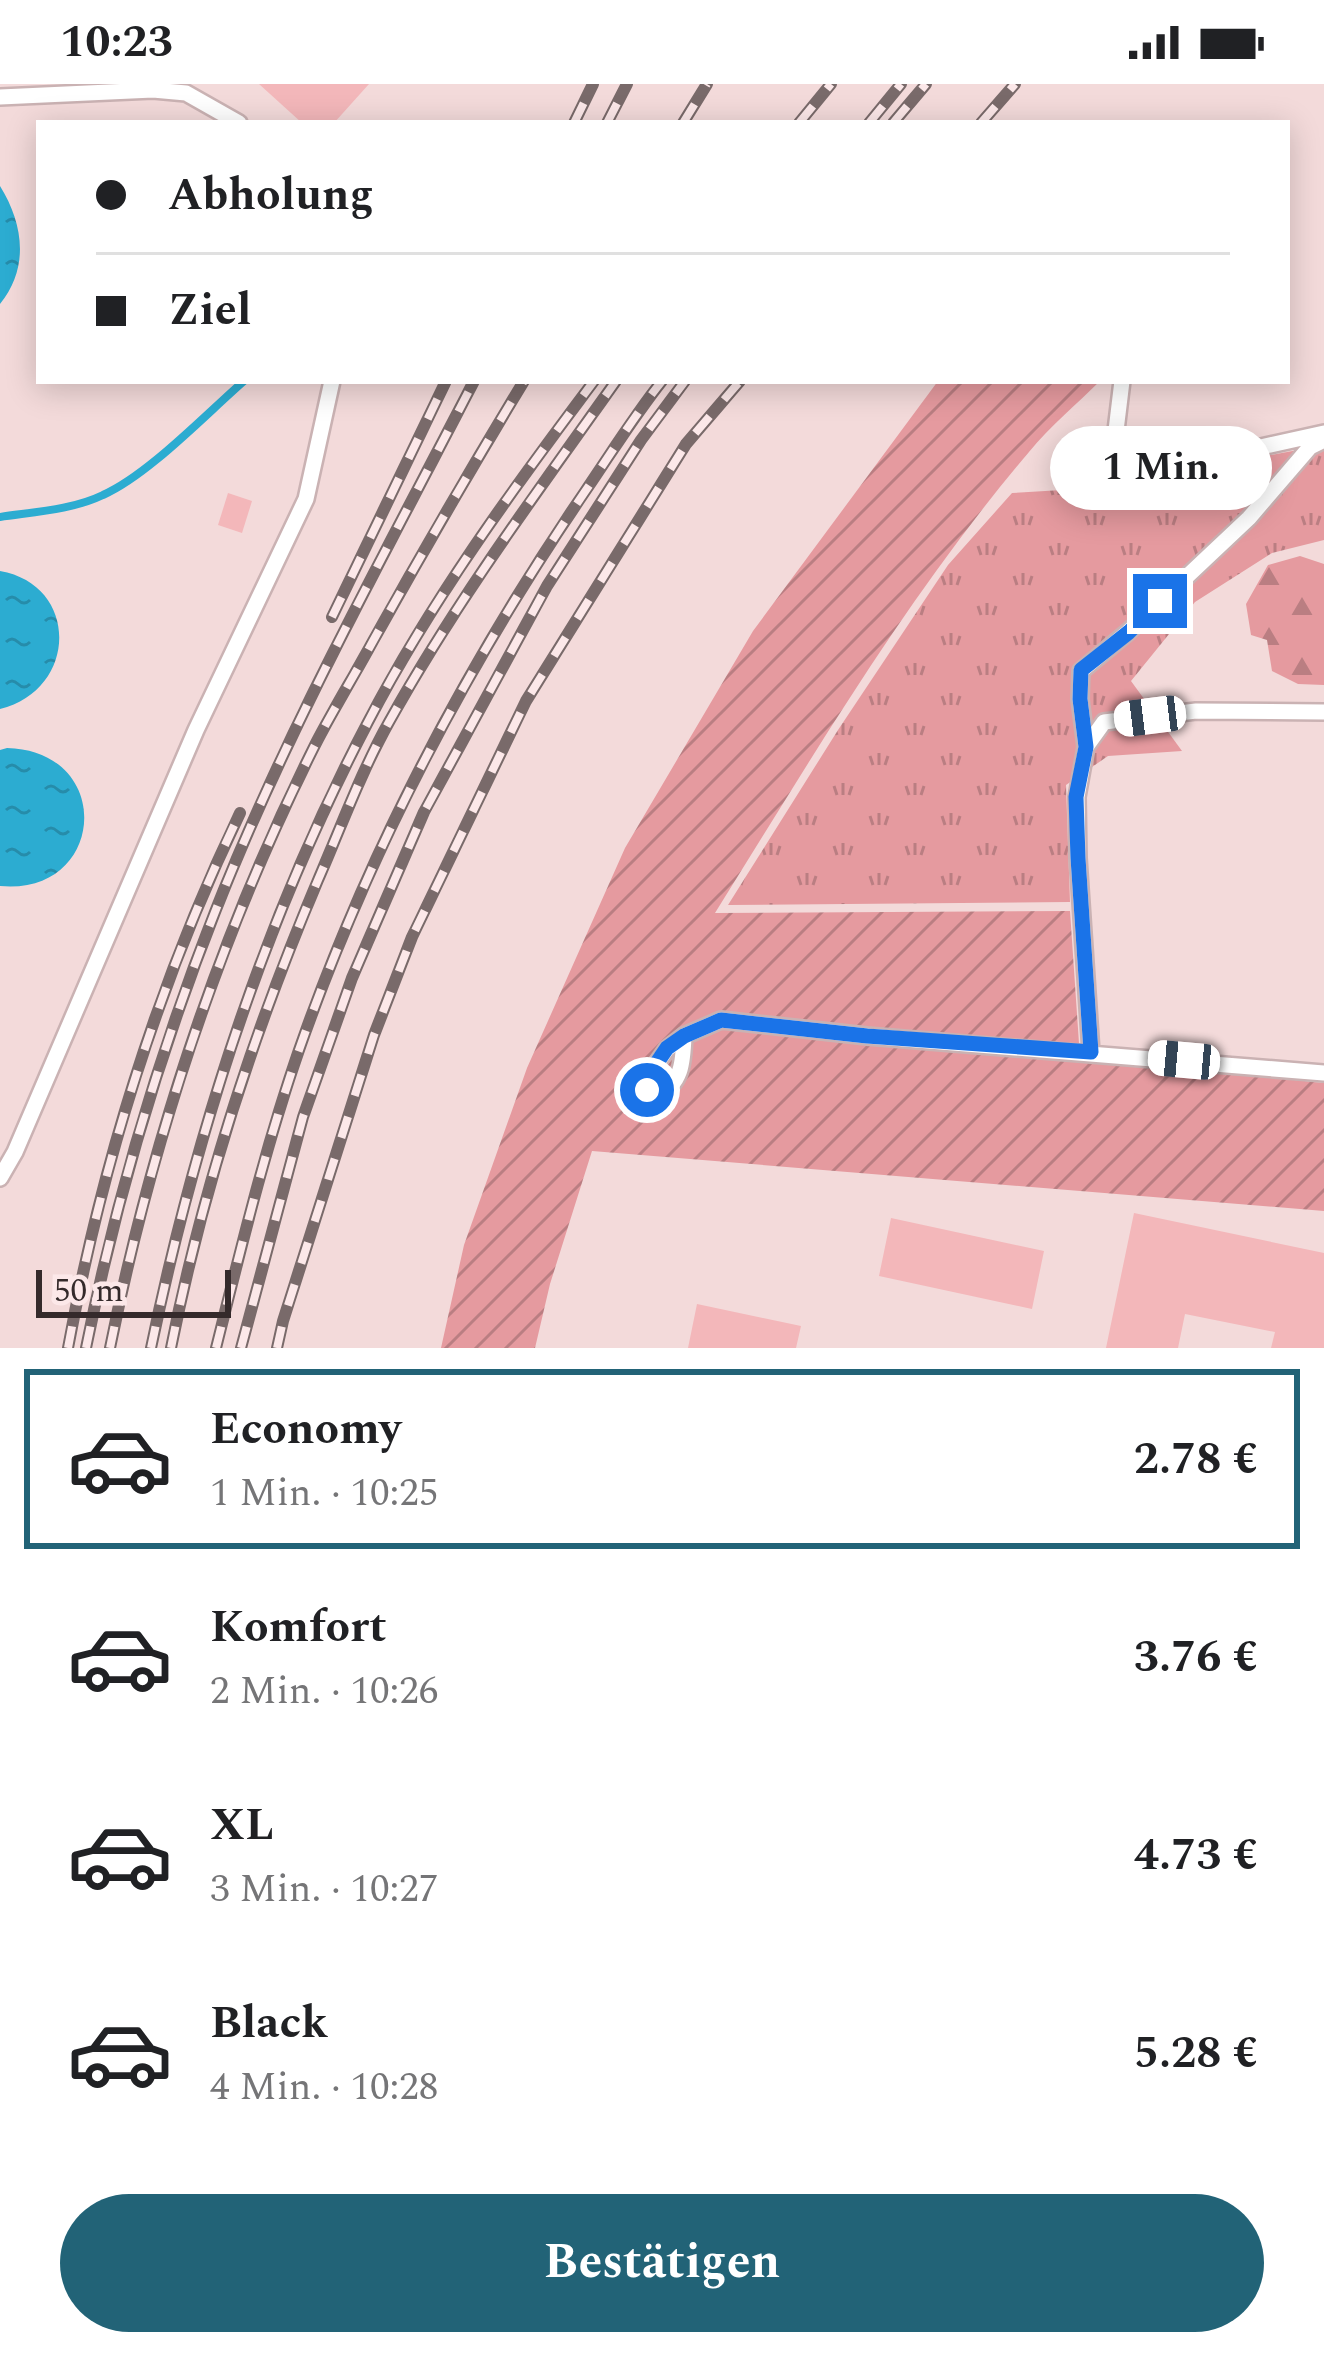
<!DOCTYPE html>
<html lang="de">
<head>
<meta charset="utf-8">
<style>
  :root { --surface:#fff; --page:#f2f2f2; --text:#202124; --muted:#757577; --line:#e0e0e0; --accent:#226377 }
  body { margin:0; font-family:Spectral,serif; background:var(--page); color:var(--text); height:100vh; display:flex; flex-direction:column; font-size:45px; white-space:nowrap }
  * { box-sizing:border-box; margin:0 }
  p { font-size:39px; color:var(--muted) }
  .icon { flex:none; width:66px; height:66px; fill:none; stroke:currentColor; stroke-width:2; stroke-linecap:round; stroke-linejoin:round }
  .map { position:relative; height:1264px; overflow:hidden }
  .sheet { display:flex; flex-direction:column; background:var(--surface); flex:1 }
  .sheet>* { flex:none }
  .top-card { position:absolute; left:36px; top:36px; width:1254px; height:264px; border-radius:0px; box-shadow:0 6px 30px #0003; display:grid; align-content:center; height:264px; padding:0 60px; background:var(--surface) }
  .scale { position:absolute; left:36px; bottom:30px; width:195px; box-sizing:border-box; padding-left:12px; border:6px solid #342a2b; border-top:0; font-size:33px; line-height:42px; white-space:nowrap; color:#342a2b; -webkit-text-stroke:9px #fce8e9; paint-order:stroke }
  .end { position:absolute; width:54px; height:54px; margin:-27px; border:15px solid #1a73e8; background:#fff; box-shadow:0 0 0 6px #fff }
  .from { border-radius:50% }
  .bubble { position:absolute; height:84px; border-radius:42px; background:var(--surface); box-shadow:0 6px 30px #0003; font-size:39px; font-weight:700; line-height:84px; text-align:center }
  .car { position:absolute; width:36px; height:72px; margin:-36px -18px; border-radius:15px; box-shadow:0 0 9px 3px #0007; background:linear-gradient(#fff 24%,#345 0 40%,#fff 0 76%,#345 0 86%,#fff 0) }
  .top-card b { display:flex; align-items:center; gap:42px; height:114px; font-size:45px }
  .top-card b+b { border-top:3px solid var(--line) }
  .top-card i { width:30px; height:30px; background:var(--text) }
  ul { padding:21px 0 0; list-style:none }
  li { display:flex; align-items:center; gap:36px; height:180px; margin:0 24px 18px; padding:0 36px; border:6px solid transparent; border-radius:0px }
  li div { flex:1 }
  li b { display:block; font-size:45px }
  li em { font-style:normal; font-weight:700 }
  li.on { border-color:var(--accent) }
  li>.icon { width:108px; height:108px; stroke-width:1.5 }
  .button { display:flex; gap:24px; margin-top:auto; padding:24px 60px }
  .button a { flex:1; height:138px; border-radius:72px; background:var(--accent); color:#fff; font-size:48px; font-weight:700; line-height:138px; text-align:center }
  .status { display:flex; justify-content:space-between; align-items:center; height:84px; padding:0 60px; background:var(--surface); direction:ltr }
  .status svg { height:33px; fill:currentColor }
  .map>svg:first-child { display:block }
</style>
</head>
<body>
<div class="status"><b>10:23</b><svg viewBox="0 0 49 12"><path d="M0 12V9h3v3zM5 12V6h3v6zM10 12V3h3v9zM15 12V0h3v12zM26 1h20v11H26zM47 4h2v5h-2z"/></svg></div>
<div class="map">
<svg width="1324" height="1264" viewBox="0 0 1324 1264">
  <defs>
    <pattern id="grass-tufts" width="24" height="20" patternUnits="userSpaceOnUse" patternTransform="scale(3)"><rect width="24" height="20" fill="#e59a9f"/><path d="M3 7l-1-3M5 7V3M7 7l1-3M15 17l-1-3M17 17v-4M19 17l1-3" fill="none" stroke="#ba7e82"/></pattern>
    <pattern id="forest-firs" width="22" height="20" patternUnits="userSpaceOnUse" patternTransform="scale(3)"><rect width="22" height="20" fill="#e59a9f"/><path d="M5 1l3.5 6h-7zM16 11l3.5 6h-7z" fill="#ba7e82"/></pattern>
    <pattern id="garden-furrows" width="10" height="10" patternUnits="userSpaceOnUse" patternTransform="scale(3)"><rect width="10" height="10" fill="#e59a9f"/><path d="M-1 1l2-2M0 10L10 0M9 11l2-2" fill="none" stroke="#ba7e82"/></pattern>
    <pattern id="water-ripples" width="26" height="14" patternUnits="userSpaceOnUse" patternTransform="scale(3)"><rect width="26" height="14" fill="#2cacd1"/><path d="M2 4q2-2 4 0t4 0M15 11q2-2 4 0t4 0" fill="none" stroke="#268caa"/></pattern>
  </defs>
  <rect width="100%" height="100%" fill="#f3dada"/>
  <!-- grass -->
  <path fill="url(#grass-tufts)" d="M1324 361V456L1272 469 1195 518 1131 597 1182 667 1108 672 1066 701 1070 818 728 821 838 646 948 481 1012 409 1095 404Z"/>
  <!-- forest -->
  <path fill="url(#forest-firs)" d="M1300 472 1324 480V601L1298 600 1272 587 1267 556 1251 551 1246 520 1268 481Z"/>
  <!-- garden -->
  <path fill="url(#garden-furrows)" d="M938 297H1100C1077 320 1050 342 1029 368 909 509 813 672 715 829L1070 827 1080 974 1324 999V1127L592 1067 550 1200 535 1264H441L464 1161 527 984 625 764 753 547Z"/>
  <!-- water -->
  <path fill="url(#water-ripples)" d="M0 102C23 139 30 183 0 220Z
    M0 487C80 501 78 606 0 625Z
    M7 664C116 667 106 812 0 802V666Z"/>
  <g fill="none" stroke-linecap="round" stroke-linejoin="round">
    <!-- stream -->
    <path stroke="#2cacd1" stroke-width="8" d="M0 433C33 428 72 426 103 411 148 391 205 331 244 297"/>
  </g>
  <!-- building -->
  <path fill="#f3b7ba" d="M259 0H369L334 39H302Z
    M228 409 252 417 242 449 218 441Z
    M1134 1129 1324 1169V1264H1271L1275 1248 1185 1230 1178 1264H1106Z
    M891 1134 1044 1167 1032 1225 879 1192Z
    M697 1220 801 1242 796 1264H688Z"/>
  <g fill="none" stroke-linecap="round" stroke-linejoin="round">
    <defs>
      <path id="service" d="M0 13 153 6 186 9 239 39
        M1122 297 1114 363 1127 386 1153 387 1324 349
        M1086 663 1080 615 1081 587 1128 548 1249 434 1310 363 1324 356
        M684 952C683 979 682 999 657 1012L647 1006 648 992 667 965 684 952 721 936 867 952 1324 989
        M1091 968 1078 774 1077 713 1086 663 1104 638 1196 627 1324 628
        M0 1094 15 1068 196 646 306 415 332 297"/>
    </defs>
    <!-- service casing -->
    <use href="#service" stroke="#cab2b3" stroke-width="20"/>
    <!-- service -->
    <use href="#service" stroke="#fff" stroke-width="15"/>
    <defs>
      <path id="rail" d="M574 39 593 0
        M607 39 627 0
        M683 39 707 0
        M799 39 831 0
        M869 39 901 0
        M893 39 926 0
        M981 39 1015 0
        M332 533 446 297
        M68 1264C102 1079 159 898 240 729
        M86 1264C116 1115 159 970 215 828 287 645 384 472 474 297
        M110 1264C152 1056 220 851 315 661 333 626 354 592 373 557 422 469 472 383 524 297
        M151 1264C196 1048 265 834 368 638 431 517 512 406 594 297
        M171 1264C203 1103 254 947 318 796 341 743 361 688 389 638 455 519 537 408 616 297
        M216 1264C241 1164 265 1064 299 966 368 769 467 581 584 409 610 371 634 332 662 297
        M241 1264 303 1033 352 894 424 728 547 502 641 356 685 297
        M277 1264 283 1237 374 951 412 853 526 617 686 360 740 297"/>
    </defs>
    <!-- rail casing -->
    <use href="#rail" stroke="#796a6a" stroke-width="12"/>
    <!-- rail -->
    <use href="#rail" stroke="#fce8e9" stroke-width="8" stroke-dasharray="22" stroke-linecap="butt"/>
  </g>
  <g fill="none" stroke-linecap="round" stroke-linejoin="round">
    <!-- route -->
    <path stroke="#1a73e8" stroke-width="15" d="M647 1006 648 992 667 964 684 952 721 936 867 952 1091 968 1078 774 1076 713 1086 663 1080 615 1081 586 1129 548 1160 517"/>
  </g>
</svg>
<div class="scale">50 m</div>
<i class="end from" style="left:647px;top:1006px"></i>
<i class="end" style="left:1160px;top:517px"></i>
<div class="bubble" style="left:1050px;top:342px;width:222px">1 Min.</div>
<i class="car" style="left:1150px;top:632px;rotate:263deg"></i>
<i class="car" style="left:1184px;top:976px;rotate:275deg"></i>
<div class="top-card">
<b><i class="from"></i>Abholung</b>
<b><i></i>Ziel</b>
</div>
</div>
<section class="sheet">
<ul>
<li class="on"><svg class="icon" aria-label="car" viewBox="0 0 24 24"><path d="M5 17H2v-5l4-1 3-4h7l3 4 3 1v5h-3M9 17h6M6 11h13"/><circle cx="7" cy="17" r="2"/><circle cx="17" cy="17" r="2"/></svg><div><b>Economy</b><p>1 Min. · 10:25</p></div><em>2.78 €</em></li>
<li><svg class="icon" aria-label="car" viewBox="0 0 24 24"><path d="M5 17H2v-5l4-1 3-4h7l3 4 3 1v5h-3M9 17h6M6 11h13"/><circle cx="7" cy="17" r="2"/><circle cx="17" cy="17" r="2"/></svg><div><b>Komfort</b><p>2 Min. · 10:26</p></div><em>3.76 €</em></li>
<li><svg class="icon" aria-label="car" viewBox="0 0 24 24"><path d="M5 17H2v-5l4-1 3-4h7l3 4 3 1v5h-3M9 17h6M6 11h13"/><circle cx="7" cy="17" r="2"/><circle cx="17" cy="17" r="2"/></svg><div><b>XL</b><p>3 Min. · 10:27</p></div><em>4.73 €</em></li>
<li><svg class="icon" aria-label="car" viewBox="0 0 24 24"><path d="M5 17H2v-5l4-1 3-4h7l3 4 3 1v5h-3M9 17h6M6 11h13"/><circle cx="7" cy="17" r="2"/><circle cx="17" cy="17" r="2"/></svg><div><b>Black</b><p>4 Min. · 10:28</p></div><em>5.28 €</em></li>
</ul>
<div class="button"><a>Bestätigen</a></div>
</section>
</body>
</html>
